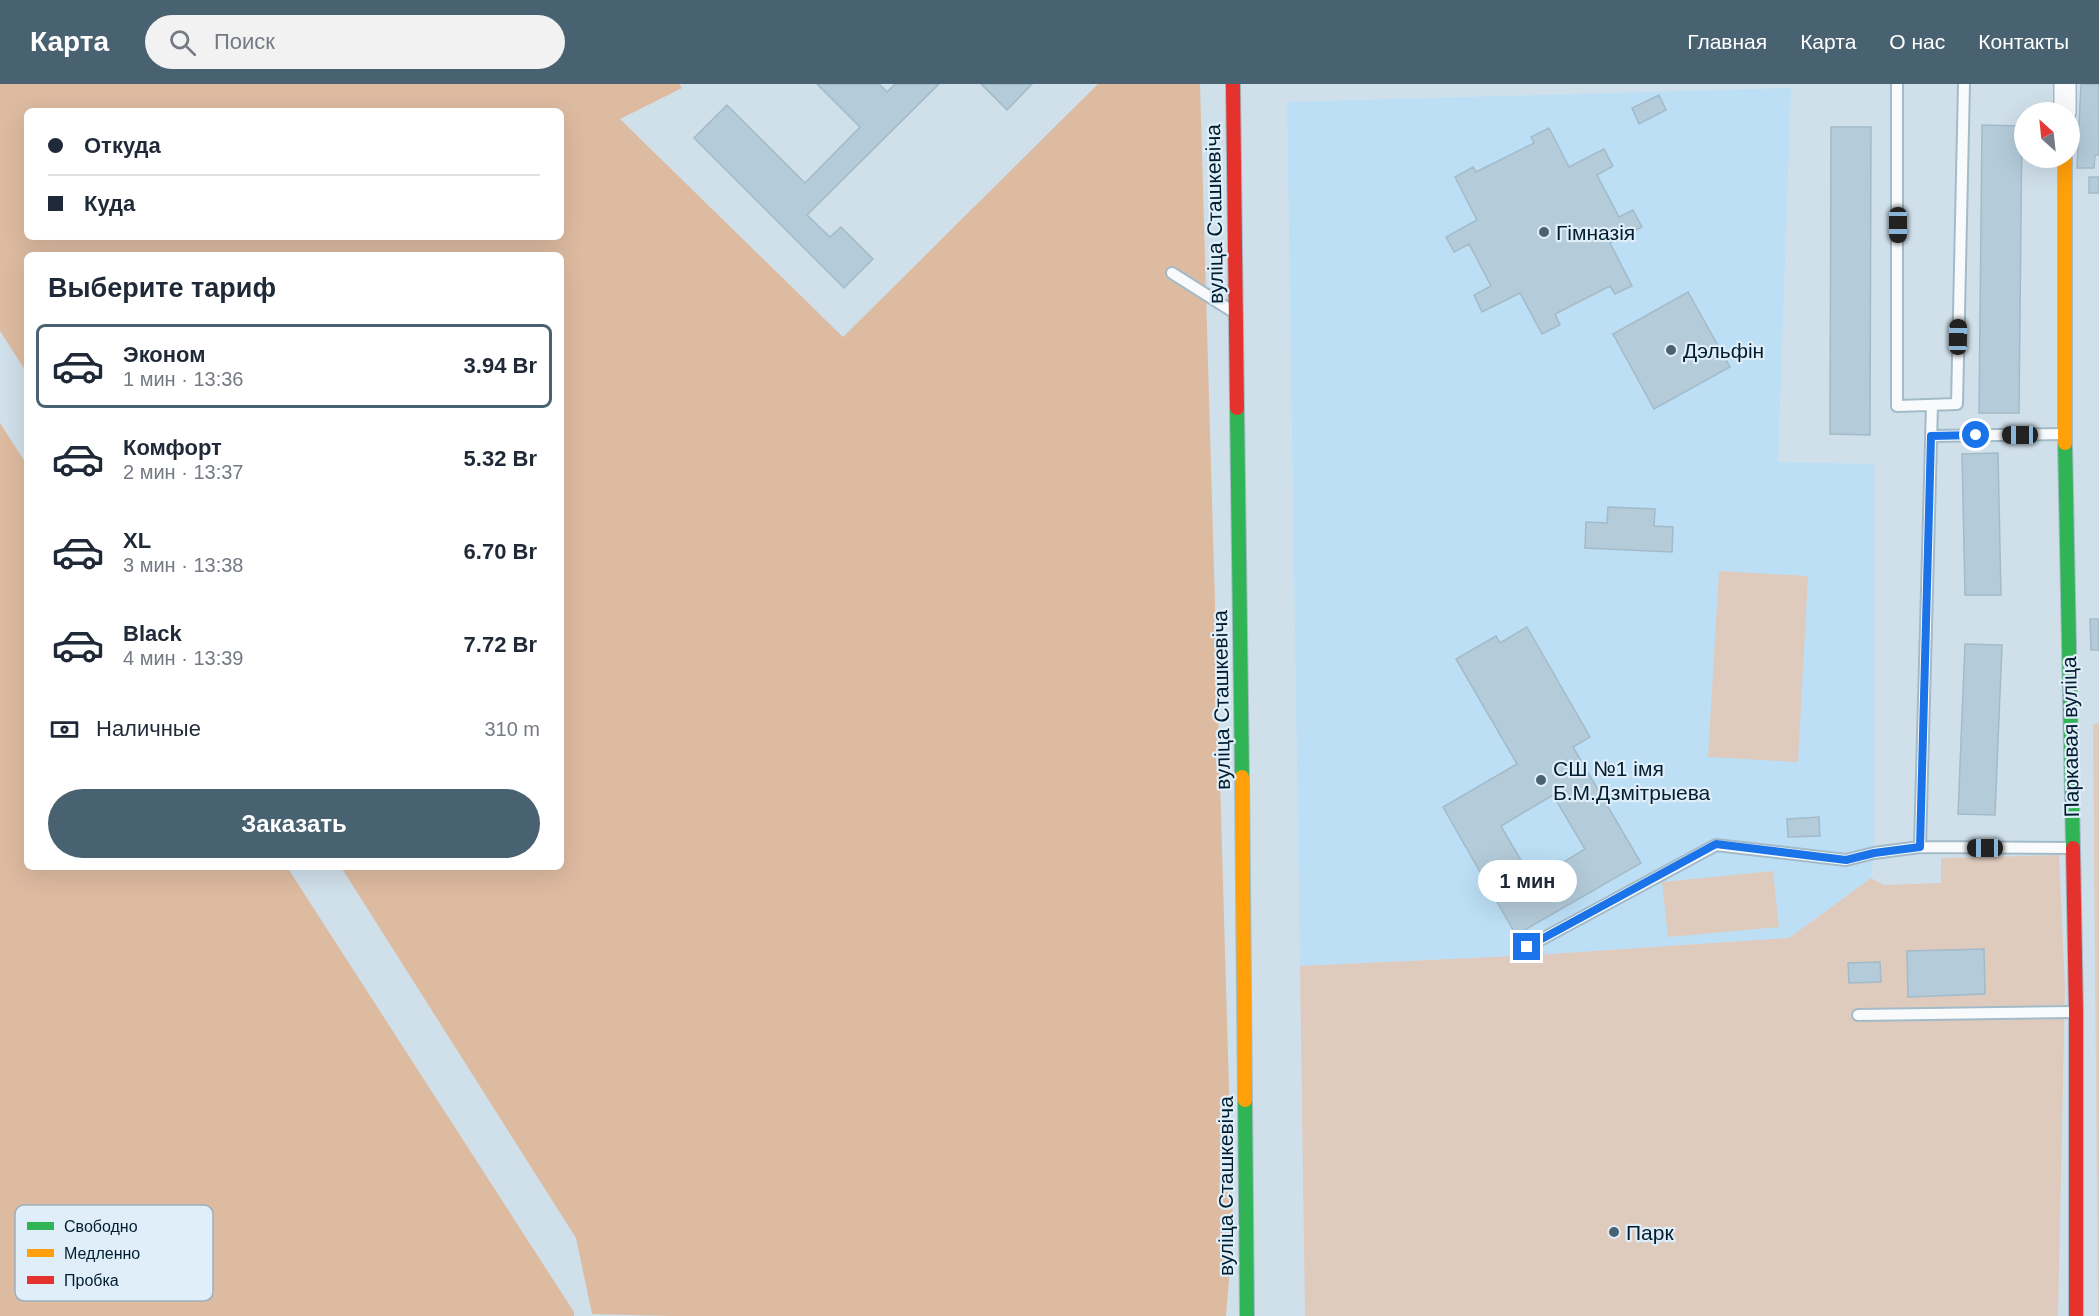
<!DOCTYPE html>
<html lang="ru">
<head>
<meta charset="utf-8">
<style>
  :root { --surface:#fff; --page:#f2f2f3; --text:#1f2937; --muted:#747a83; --line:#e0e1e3; --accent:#496271 }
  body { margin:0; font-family:Arial,sans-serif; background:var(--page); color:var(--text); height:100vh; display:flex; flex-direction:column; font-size:22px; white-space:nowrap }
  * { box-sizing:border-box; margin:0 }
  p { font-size:20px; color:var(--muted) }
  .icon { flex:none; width:33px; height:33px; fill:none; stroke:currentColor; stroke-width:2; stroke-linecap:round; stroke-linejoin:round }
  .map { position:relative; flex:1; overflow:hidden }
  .sheet { position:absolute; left:24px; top:168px; width:540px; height:618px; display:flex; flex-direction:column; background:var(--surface); border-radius:9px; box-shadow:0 6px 24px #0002 }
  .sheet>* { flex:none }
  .banner { position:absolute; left:24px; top:24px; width:540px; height:132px; border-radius:9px; box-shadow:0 6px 24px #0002; display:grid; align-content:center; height:132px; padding:0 24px; background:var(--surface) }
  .needle { width:39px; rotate:333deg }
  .fabs { position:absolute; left:2014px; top:18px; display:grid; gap:12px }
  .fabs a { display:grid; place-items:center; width:66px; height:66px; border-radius:50%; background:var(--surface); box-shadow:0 6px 24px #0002; font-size:30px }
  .end { position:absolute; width:27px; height:27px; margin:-14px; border:8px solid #1a73e8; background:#fff; box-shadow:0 0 0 3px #fff }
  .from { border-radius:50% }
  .bubble { position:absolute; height:42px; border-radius:21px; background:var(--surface); box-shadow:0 6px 24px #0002; font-size:20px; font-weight:700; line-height:42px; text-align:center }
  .car { position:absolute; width:18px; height:36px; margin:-18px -9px; border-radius:8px; box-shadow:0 0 4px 2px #0007; background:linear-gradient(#222 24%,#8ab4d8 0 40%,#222 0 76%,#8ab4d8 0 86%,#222 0) }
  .banner b { display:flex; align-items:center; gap:21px; height:57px; font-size:22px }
  .banner b+b { border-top:2px solid var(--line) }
  .banner i { width:15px; height:15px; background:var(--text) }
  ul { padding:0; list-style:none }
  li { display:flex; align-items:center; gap:18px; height:84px; margin:0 12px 9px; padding:0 12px; border:3px solid transparent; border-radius:9px }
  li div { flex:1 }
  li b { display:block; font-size:22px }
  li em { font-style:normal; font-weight:700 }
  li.current { border-color:var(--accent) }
  li>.icon { width:54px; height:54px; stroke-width:1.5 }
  h2 { padding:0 24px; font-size:27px; line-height:72px }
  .pay { display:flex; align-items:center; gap:15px; height:66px; padding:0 24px; font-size:22px }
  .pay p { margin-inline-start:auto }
  .button { display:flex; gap:12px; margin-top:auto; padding:12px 24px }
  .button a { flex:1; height:69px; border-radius:36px; background:var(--accent); color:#fff; font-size:24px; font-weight:700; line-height:69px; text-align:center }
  header { display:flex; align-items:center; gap:36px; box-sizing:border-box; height:84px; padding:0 30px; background:var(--accent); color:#fff }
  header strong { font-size:28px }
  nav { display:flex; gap:33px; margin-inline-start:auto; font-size:21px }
  .search { width:420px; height:54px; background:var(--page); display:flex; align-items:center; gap:15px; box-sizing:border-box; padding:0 21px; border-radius:33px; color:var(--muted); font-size:22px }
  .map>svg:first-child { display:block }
</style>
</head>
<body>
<header>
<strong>Карта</strong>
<div class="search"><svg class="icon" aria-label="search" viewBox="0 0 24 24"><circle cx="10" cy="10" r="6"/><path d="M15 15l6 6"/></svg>Поиск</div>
<nav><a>Главная</a><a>Карта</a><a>О нас</a><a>Контакты</a></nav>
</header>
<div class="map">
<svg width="2099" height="1232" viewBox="0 0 2099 1232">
  <rect width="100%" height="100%" fill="#d0e0eb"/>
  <!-- built -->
  <path fill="#bcdff6" d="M1791 4 1778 378 1874 380V769L1871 794 1789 854 1535 871 1300 882 1287 18Z"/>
  <!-- green -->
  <path fill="#decbbe" d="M1719 487 1808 492 1798 678 1708 673Z
    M2099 639V1232H2098L2093 640Z
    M2059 771 2065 905 2058 1232H1305L1300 882 1535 871 1789 854 1871 794 1884 801 1941 799V774Z
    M1773 787 1779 843 1668 853 1662 798Z"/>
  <!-- forest -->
  <path fill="#ddbba1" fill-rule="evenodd" d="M0 0H679L682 4 620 35 843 253 1098 0H1200L1233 1145 1226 1232H670L592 1230 576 1154 341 783H561V171H27V289L0 247ZM27 27H561V153H27Z
    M0 339 27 381V783H287L574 1228V1232H0Z"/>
  <!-- building -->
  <path fill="#b4cbda" stroke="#a3bac8" stroke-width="1.5" fill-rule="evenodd" d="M817 0H879L887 8 895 0H939L807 131 830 153 841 143 873 175 844 204 694 54 727 21 805 99 860 43Z
    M981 0H1032L1007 26Z
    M2081 0H2099V71H2095L2094 84H2077Z
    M1659 11 1666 26 1639 40 1632 24Z
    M1982 41 2022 42 2019 329H1979Z
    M1831 43H1871L1870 351 1830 350Z
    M1549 44 1569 83 1604 65 1613 82 1597 91 1619 133 1633 126 1642 143 1610 159 1632 202 1615 210 1610 202 1555 230 1560 241 1542 250 1520 209 1482 228 1474 211 1491 202 1469 160 1454 168 1446 153 1477 136 1455 93 1473 83 1476 88 1534 59 1531 53Z
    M2089 93H2099V109H2089Z
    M1688 208 1730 283 1654 325 1613 250Z
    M1998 369 2001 511H1965L1962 370Z
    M1608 423 1655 425 1654 442 1673 443 1672 468 1585 464 1586 438 1607 439Z
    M2090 535H2099V566H2091Z
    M1527 543 1590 653 1573 663 1641 779 1516 851 1443 723 1517 680 1456 575 1496 552 1500 559ZM1553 711 1585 765 1533 797 1501 742Z
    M1965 560 2002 561 1995 731 1958 730Z
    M1819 733 1820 752 1788 753 1787 735Z
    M1984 865 1985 910 1908 913 1907 867Z
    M1880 878 1881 898 1849 899 1848 879Z"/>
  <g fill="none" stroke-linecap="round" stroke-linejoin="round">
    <defs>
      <path id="lane" d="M1897 0V322L1957 320 1964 0
        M1172 189 1232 227
        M1931 352 2063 350
        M1920 763 1932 321
        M1527 863 1716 761 1846 776 1874 769 1920 763 2072 764
        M1858 931 2074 928"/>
      <path id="street" d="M2065 0V28"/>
      <path id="fast" d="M1237 324 1242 693
        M2065 359 2073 764
        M1245 1016 1247 1232"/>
      <path id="slow" d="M2065 74V359
        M1242 693 1245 1016"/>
      <path id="jam" d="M1233 0 1237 324
        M2073 764 2076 928V1232"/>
    </defs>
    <!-- lane casing -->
    <use href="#lane" stroke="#a3bbc8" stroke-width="14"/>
    <!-- street casing -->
    <use href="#street" stroke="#a3bbc8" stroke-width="24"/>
    <!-- fast casing -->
    <use href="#fast" stroke="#a3bbc8" stroke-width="16"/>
    <!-- slow casing -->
    <use href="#slow" stroke="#a3bbc8" stroke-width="16"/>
    <!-- jam casing -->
    <use href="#jam" stroke="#a3bbc8" stroke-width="16"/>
    <!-- lane -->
    <use href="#lane" stroke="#f8fafc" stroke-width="10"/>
    <!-- street -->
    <use href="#street" stroke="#f8fafc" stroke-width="21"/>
    <!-- fast -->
    <use href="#fast" stroke="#30b455" stroke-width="14"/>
    <!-- slow -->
    <use href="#slow" stroke="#ff9f0a" stroke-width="14"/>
    <!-- jam -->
    <use href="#jam" stroke="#e5322d" stroke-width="14"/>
  </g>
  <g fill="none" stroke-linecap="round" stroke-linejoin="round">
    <!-- route -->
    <path stroke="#1a73e8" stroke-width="8" d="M1527 863 1716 760 1846 776 1874 769 1920 763 1931 352 1976 351"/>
  </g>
  <!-- markers -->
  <g fill="#496271" stroke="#dfeef8" stroke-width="2">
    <circle cx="1544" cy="148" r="6"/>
    <circle cx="1671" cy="266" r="6"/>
    <circle cx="1541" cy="696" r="6"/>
    <circle cx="1614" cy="1148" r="6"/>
  </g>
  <g text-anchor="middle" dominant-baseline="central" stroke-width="4.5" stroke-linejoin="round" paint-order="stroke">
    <!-- street labels -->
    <g font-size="21" fill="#001e30" stroke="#dfeef8">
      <text transform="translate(1214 130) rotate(-91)">вуліца Сташкевіча</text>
      <text transform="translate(1221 616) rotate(-91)">вуліца Сташкевіча</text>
      <text transform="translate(2070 653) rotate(-91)">Паркавая вуліца</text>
      <text transform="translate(1225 1102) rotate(-90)">вуліца Сташкевіча</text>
    </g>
    <!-- poi labels -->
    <g font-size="21" fill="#001e30" stroke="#dfeef8" text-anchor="start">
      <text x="1556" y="148">Гімназія</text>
      <text x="1683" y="266">Дэльфін</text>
      <text x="1553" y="684">СШ №1 імя<tspan x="1553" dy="24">Б.М.Дзмітрыева</tspan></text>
      <text x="1626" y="1148">Парк</text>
    </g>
  </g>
  <!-- legend -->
  <rect x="15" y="1121" width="198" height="96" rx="9" fill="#dfeef8" stroke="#9cb0bc" stroke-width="1.5"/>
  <rect x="27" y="1138" width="27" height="8" fill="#30b455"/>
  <rect x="27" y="1165" width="27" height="8" fill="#ff9f0a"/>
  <rect x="27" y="1192" width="27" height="8" fill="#e5322d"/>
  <g font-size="16" fill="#001e30">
    <text x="64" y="1148">Свободно</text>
    <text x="64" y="1175">Медленно</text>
    <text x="64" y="1202">Пробка</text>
  </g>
</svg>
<div class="fabs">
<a><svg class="needle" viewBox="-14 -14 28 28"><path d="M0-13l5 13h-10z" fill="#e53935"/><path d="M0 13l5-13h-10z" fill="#747a83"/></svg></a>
</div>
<i class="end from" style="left:1976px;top:351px"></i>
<i class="end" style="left:1527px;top:863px"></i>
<div class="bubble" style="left:1478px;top:776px;width:99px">1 мин</div>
<i class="car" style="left:1898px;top:141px;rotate:180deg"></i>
<i class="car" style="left:1958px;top:253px;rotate:1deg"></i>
<i class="car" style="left:2020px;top:351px;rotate:270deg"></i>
<i class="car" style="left:1985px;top:764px;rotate:270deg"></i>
<div class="banner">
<b><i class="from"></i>Откуда</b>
<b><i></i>Куда</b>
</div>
<section class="sheet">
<h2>Выберите тариф</h2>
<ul>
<li class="current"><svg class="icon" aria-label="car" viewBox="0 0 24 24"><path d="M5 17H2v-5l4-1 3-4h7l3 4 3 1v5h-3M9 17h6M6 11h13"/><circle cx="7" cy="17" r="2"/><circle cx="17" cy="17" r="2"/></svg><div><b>Эконом</b><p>1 мин · 13:36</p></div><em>3.94 Br</em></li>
<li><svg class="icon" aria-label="car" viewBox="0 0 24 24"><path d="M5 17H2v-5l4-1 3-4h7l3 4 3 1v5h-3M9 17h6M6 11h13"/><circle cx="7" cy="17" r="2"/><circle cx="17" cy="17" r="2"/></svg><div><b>Комфорт</b><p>2 мин · 13:37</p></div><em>5.32 Br</em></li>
<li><svg class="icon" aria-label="car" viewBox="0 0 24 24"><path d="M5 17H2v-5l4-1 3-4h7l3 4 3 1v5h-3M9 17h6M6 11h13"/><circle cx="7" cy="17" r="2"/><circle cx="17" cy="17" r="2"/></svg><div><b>XL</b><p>3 мин · 13:38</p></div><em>6.70 Br</em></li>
<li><svg class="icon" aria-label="car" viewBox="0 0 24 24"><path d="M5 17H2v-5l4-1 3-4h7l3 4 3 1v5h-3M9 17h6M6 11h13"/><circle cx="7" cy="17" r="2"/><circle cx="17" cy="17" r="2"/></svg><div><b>Black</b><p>4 мин · 13:39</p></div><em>7.72 Br</em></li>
</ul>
<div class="pay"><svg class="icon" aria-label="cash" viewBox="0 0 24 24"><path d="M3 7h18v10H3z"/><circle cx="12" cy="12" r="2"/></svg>Наличные<p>310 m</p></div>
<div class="button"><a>Заказать</a></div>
</section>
</div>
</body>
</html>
